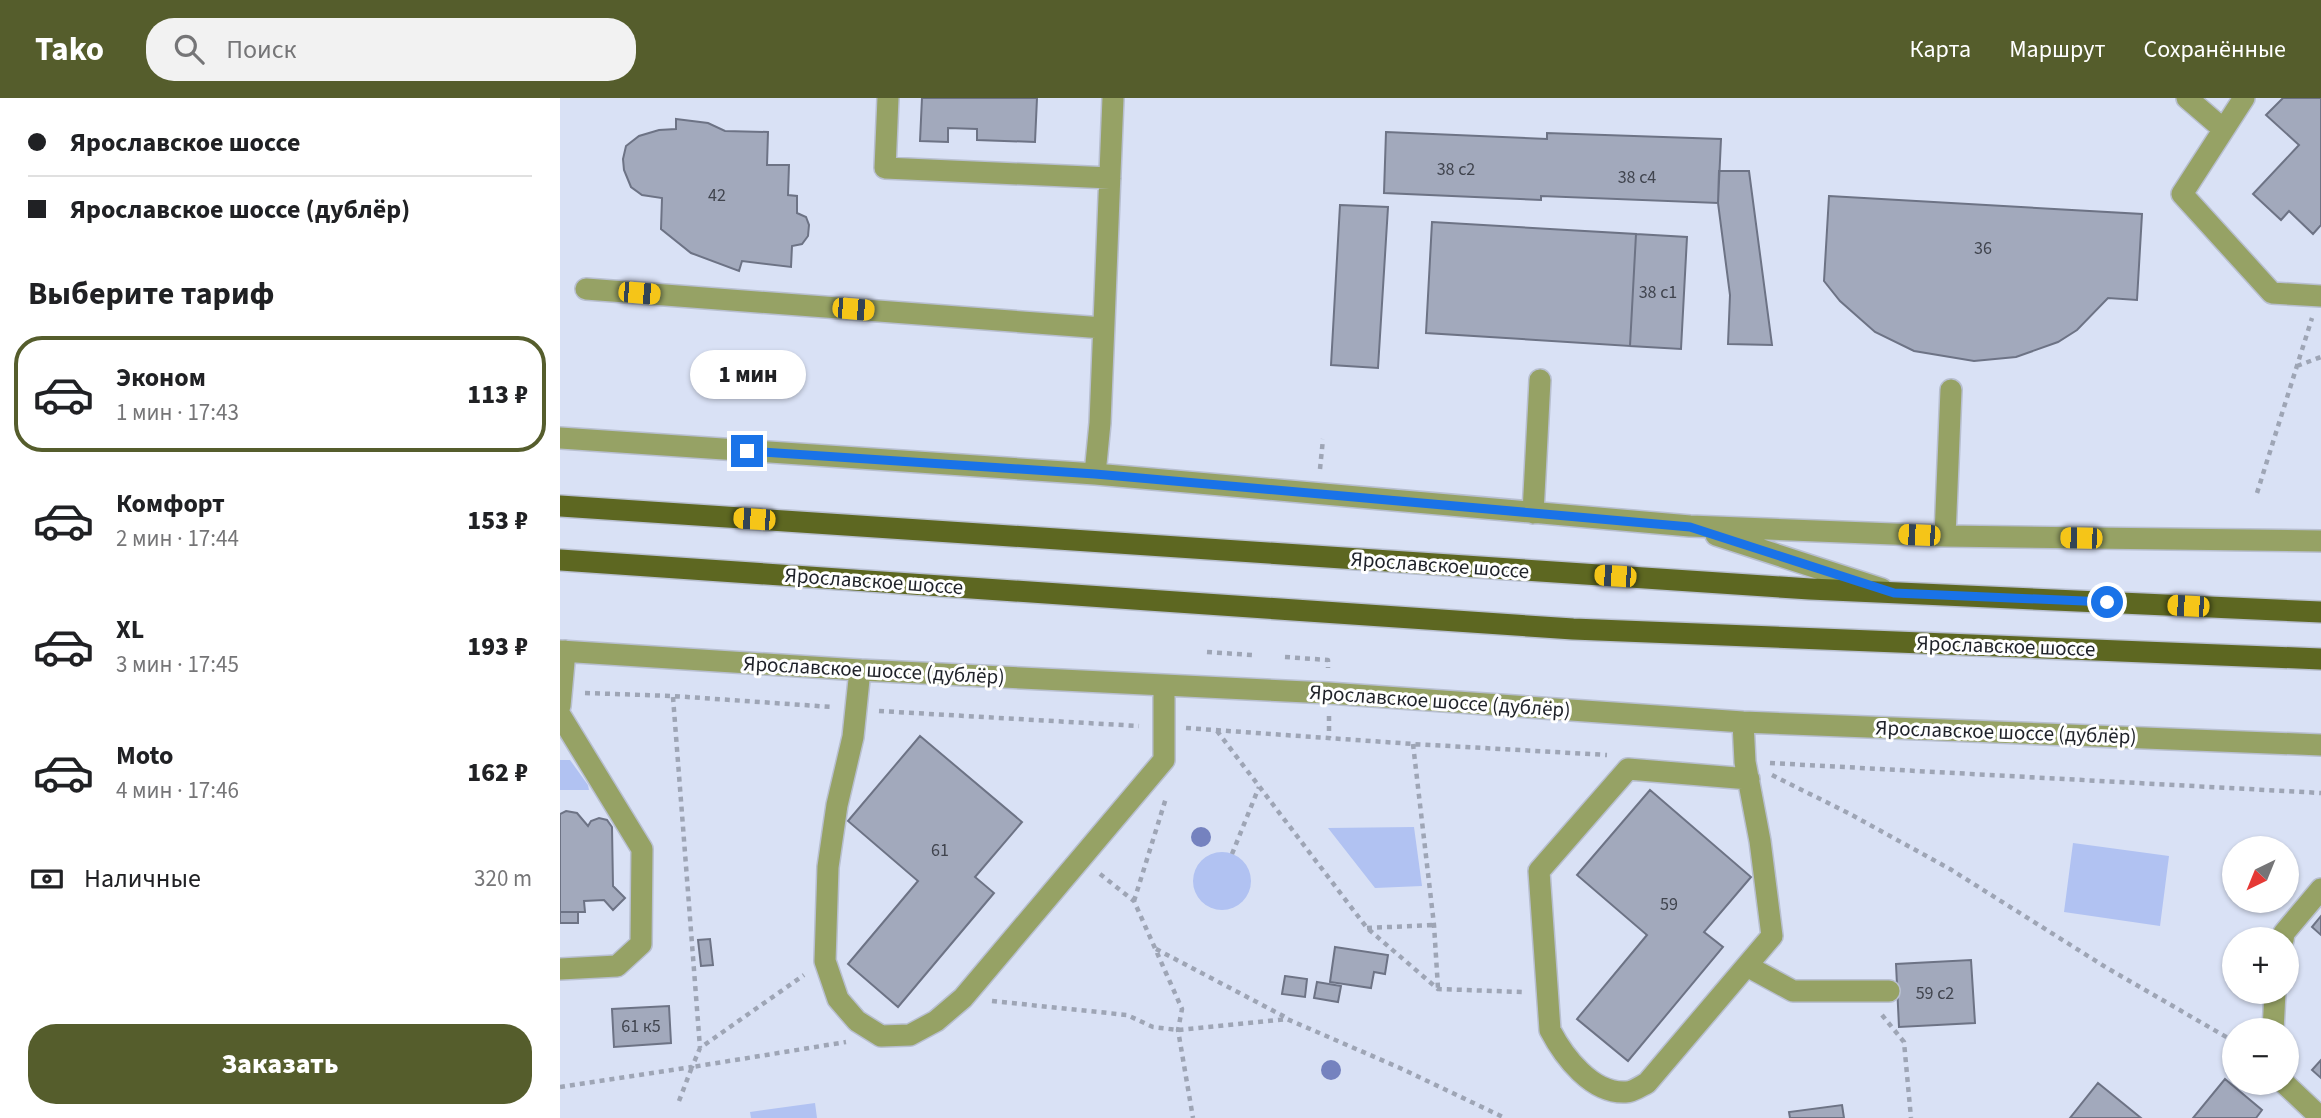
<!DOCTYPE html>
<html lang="ru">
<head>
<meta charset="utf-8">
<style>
  :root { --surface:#fff; --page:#f2f2f2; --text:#202124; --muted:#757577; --line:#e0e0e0; --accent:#555d2c }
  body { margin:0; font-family:"Source Sans 3",sans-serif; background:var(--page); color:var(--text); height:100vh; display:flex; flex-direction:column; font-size:26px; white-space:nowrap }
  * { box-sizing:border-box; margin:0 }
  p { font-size:23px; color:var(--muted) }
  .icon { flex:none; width:38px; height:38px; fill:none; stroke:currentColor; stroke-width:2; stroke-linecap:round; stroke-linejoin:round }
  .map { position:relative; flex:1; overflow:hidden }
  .drawer { display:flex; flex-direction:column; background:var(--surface); width:560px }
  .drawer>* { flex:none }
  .hud { display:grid; align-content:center; height:154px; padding:0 28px; background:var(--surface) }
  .needle { width:46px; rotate:223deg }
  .fabs { position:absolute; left:1662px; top:738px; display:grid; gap:14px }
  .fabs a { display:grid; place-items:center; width:77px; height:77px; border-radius:50%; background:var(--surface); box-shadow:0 2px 5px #0004; font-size:35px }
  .end { position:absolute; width:32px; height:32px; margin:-16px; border:9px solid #1a73e8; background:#fff; box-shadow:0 0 0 4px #fff }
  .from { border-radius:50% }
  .bubble { position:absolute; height:49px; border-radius:24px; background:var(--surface); box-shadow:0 2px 5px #0004; font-size:23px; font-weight:800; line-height:49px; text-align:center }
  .car { position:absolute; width:21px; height:42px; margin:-21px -10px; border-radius:9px; box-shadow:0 0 5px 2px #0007; background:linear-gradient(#f5c518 24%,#345 0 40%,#f5c518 0 76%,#345 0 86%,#f5c518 0) }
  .hud b { display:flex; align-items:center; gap:24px; height:66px; font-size:26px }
  .hud b+b { border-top:2px solid var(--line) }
  .hud i { width:18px; height:18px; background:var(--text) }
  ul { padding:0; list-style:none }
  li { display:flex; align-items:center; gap:21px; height:116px; margin:0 14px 10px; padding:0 14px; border:4px solid transparent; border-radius:28px }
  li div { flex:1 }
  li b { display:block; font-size:26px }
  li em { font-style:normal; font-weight:800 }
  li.selected { border-color:var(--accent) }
  li>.icon { width:63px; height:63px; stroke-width:1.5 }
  h2 { padding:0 28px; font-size:32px; line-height:84px }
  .pay { display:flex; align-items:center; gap:18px; height:77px; padding:0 28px; font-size:26px }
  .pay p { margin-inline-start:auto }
  .cta { display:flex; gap:14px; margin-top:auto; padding:14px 28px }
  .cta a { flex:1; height:80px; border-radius:28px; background:var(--accent); color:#fff; font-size:28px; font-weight:800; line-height:80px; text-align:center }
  header { display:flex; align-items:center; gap:42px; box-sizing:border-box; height:98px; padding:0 35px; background:var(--accent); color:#fff }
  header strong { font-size:33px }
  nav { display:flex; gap:38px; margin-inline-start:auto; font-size:24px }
  .search { width:490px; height:63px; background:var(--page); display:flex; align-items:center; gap:18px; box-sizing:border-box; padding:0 24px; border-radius:28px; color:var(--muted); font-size:26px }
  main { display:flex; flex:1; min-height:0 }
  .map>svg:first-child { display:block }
</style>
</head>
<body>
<header>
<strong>Tako</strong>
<div class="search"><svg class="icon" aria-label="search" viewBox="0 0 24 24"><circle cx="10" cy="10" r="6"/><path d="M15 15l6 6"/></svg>Поиск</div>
<nav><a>Карта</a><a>Маршрут</a><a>Сохранённые</a></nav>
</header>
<main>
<section class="drawer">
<div class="hud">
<b><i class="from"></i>Ярославское шоссе</b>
<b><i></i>Ярославское шоссе (дублёр)</b>
</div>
<h2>Выберите тариф</h2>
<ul>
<li class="selected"><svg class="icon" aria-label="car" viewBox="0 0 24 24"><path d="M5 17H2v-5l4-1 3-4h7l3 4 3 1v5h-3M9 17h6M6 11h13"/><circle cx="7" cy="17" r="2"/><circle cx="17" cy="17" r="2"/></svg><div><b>Эконом</b><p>1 мин · 17:43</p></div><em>113 ₽</em></li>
<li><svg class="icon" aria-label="car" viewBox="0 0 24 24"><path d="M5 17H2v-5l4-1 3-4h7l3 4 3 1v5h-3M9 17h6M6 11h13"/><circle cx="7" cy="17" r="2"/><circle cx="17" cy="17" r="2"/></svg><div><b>Комфорт</b><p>2 мин · 17:44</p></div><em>153 ₽</em></li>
<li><svg class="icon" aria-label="car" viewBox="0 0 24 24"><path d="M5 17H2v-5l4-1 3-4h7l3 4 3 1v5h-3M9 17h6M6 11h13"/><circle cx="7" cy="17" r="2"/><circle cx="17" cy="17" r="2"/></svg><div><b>XL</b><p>3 мин · 17:45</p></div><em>193 ₽</em></li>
<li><svg class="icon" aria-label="car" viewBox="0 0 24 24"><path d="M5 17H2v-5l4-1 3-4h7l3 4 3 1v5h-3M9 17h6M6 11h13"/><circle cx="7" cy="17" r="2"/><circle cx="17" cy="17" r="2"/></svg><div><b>Moto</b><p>4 мин · 17:46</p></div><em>162 ₽</em></li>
</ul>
<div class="pay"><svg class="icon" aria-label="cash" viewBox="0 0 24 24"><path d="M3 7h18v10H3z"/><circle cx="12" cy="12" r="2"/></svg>Наличные<p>320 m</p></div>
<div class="cta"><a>Заказать</a></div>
</section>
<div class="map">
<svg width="1761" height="1020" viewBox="0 0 1761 1020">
  <rect width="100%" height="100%" fill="#d9e1f5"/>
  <!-- green -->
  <path fill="#b1c2f2" d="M0 662H10L28 687 29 692H0Z
    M854 729 862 788 815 790 768 730Z
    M1513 745 1609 758 1600 828 1504 814Z
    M633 783a29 29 0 1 1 58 0a29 29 0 1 1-58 0Z
    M255 1005 257 1020H191L190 1014Z"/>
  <!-- building -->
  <path fill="#a2a9bc" stroke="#6d7385" stroke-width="2" d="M362 0H477L475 44 417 42V31L388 30V44L360 43Z
    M1723 0H1761V127L1753 136 1729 113 1721 122 1693 96 1739 47 1706 17Z
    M116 21 148 25 165 33 208 34 207 67H229L228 97 237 98V115L246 119 249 127 248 138 242 146 232 148 231 169 182 163 179 173 131 155 101 131 102 100 82 97 71 89 64 72 63 61 66 48 79 38 99 32 116 31Z
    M826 34 987 41V35L1161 41 1158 105 981 98V102L824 95Z
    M1159 73H1189L1212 247 1168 246 1170 197 1158 105Z
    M1269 98 1582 116 1577 202 1548 200 1517 232 1498 244 1456 259 1414 263 1354 253 1315 234 1280 203 1264 183Z
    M780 107 828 109 818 270 771 267Z
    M872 124 1076 136 1070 248 866 235Z
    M1076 136 1127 139 1121 251 1070 248Z
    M360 638 462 724 415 779 434 795 338 909 288 866 358 783 288 723Z
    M1090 692 1191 779 1144 834 1163 849 1068 963 1017 921 1087 837 1017 777Z
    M6 713 17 715 28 728 31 723 39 720 47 722 52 729 53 788 65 800 53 812 44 802 24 803 25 814H0V716Z
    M0 814H18V825H0Z
    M1761 818V837L1752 829Z
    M150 841 153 867 141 868 138 842Z
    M775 849 828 857 825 876 814 874 811 890 770 884Z
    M1411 862 1415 925 1339 929 1336 866Z
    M725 878 747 881 745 899 722 896Z
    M757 884 781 888 778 904 754 900Z
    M109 908 111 945 54 949 52 911Z
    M1761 962V980L1752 972Z
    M1665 981 1702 1012 1696 1020H1633Z
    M1538 985 1581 1020H1510Z
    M1282 1007 1284 1020H1230L1229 1014Z"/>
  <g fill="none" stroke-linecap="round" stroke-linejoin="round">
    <defs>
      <path id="minor" d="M328 0 325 70 550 80
        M1627 0 1663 31
        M1684 0 1622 96 1712 195 1761 198
        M26 191 543 230
        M0 340 535 376 1130 428 1385 438 1761 443
        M535 376 540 325 553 0
        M973 415 980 282
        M1156 437 1322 491
        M1385 438 1391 292
        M0 553 300 572 768 595 1183 624 1761 647
        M300 572 293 639 277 707 268 769 265 863 278 901 297 923 321 938 350 937 376 923 403 900 604 662V588
        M0 608 5 553
        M0 617 82 751 81 846 57 868 0 871
        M1183 624 1185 664 1200 743 1212 838 1087 985C1081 988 1073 994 1066 994 1032 996 1004 959 990 932L979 773 1068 671 1189 681
        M1723 842 1724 835 1761 791
        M1187 868 1233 893H1329
        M1713 933 1715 894
        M1724 985 1761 1020"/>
      <path id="major" d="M0 408 1250 491 1761 514
        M0 462 1013 531 1761 561"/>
    </defs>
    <!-- minor casing -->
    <use href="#minor" stroke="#b8bfd0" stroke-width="24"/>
    <!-- major casing -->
    <use href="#major" stroke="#b8bfd0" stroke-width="24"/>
    <!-- path -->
    <path stroke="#9ea5b5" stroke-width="4.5" stroke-dasharray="5 5" stroke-linecap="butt" d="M1737 268 1761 259
      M760 371 763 341
      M1697 395 1752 220
      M647 554 692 557
      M725 559 768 562V570
      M25 595 113 598 272 609
      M113 599 140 950
      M319 613 579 628
      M769 618V640
      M626 630 853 646 1047 657
      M657 633 807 830 878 891 962 894
      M853 646 874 827 878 890
      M1210 665 1761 695
      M1212 677 1290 716 1390 771 1547 870 1675 944
      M672 756 699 689
      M540 776 574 803 622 911 618 932 633 1020
      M574 803 606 700
      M807 830 874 827
      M596 851 727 920
      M432 903 567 917 593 929 618 932 727 921 840 970 945 1020
      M1322 917 1344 944 1351 1020
      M0 989 132 969 140 950 244 877
      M119 1003 132 969 286 944"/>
    <!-- minor -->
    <use href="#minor" stroke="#96a265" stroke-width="21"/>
    <!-- major -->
    <use href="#major" stroke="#5d6721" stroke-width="21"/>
  </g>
  <!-- trees -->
  <g fill="#7582bf">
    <circle cx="641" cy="739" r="10"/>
    <circle cx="771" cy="972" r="10"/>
  </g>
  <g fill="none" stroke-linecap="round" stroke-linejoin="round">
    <!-- route -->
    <path stroke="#1a73e8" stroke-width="9" d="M187 353 535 376 1130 429 1334 495 1547 504"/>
  </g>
  <g text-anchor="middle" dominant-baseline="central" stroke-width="6" stroke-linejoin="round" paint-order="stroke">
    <!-- number labels -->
    <g font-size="18" fill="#40444e">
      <text x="896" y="71">38 с2</text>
      <text x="1077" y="79">38 с4</text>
      <text x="157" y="97">42</text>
      <text x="1423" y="150">36</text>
      <text x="1098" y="194">38 с1</text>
      <text x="380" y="752">61</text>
      <text x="1109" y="806">59</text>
      <text x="1375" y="895">59 с2</text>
      <text x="81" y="928">61 к5</text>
    </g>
    <!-- street labels -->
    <g font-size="21" fill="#1f2229" stroke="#fff">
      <text transform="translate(880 467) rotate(4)">Ярославское шоссе</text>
      <text transform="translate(314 483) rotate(4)">Ярославское шоссе</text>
      <text transform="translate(1446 548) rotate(2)">Ярославское шоссе</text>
      <text transform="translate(314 572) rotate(3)">Ярославское шоссе (дублёр)</text>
      <text transform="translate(880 603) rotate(4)">Ярославское шоссе (дублёр)</text>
      <text transform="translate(1446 634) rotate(2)">Ярославское шоссе (дублёр)</text>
    </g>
  </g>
</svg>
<div class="fabs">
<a><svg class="needle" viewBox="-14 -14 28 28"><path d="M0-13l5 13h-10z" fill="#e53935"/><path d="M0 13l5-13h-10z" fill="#757577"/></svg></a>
<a>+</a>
<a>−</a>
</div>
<i class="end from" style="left:1547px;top:504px"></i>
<i class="end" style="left:187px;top:353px"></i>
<div class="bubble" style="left:130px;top:252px;width:116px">1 мин</div>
<i class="car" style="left:79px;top:195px;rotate:95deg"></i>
<i class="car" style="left:293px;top:211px;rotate:95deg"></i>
<i class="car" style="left:194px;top:421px;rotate:274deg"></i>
<i class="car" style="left:1359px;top:437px;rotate:272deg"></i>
<i class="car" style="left:1521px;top:440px;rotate:271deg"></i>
<i class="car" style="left:1055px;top:478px;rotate:274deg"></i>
<i class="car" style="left:1628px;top:508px;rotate:273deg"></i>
</div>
</main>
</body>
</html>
